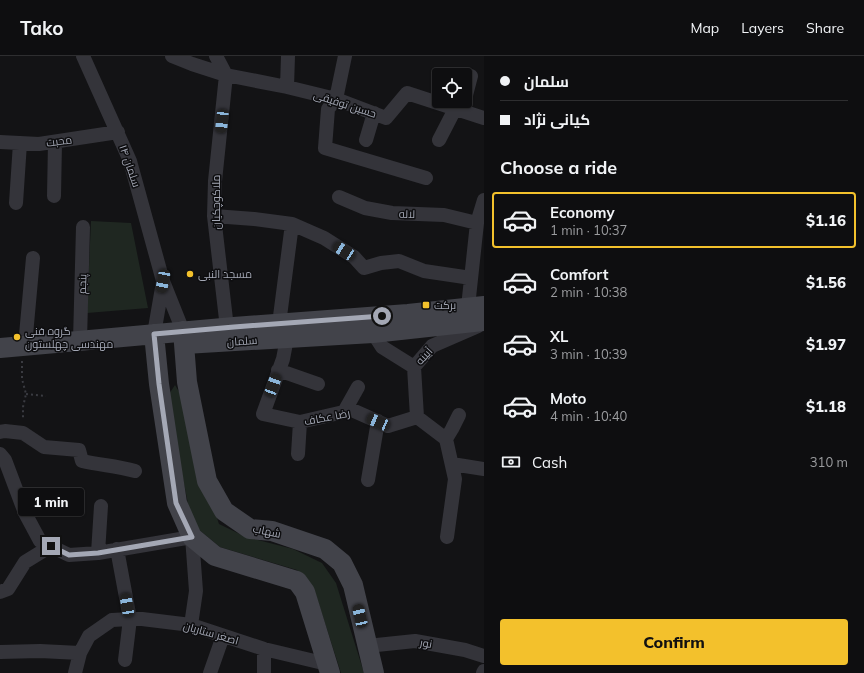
<!DOCTYPE html>
<html lang="en">
<head>
<meta charset="utf-8">
<style>
  :root { --surface:#0e0e10; --page:#1c1c1e; --text:#f1f3f6; --muted:#9b9c9f; --line:#2e2e30; --accent:#f3c12c }
  body { margin:0; font-family:Mulish,Cairo,sans-serif; background:var(--page); color:var(--text); height:100vh; display:flex; flex-direction:column; font-size:15px; white-space:nowrap }
  * { box-sizing:border-box; margin:0 }
  p { font-size:13px; color:var(--muted) }
  .icon { flex:none; width:22px; height:22px; fill:none; stroke:currentColor; stroke-width:2; stroke-linecap:round; stroke-linejoin:round }
  .map { position:relative; flex:1; overflow:hidden }
  .panel { display:flex; flex-direction:column; background:var(--surface); width:380px }
  .panel>* { flex:none }
  .guide { display:grid; align-content:center; height:88px; padding:0 16px; background:var(--surface) }
  .buttons { position:absolute; left:432px; top:12px; display:grid; gap:8px }
  .buttons a { display:grid; place-items:center; width:40px; height:40px; border-radius:4px; background:var(--surface); box-shadow:0 1px 3px #0004,0 0 0 1px var(--line); font-size:20px }
  .end { position:absolute; width:18px; height:18px; margin:-9px; border:5px solid #a4a8b5; background:#111; box-shadow:0 0 0 2px #111 }
  .from { border-radius:50% }
  .bubble { position:absolute; height:28px; border-radius:4px; background:var(--surface); box-shadow:0 1px 3px #0004,0 0 0 1px var(--line); font-size:13px; font-weight:800; line-height:28px; text-align:center }
  .car { position:absolute; width:12px; height:24px; margin:-12px -6px; border-radius:5px; box-shadow:0 0 3px 1px #0007; background:linear-gradient(#222 24%,#8ab4d8 0 40%,#222 0 76%,#8ab4d8 0 86%,#222 0) }
  .guide b { display:flex; align-items:center; gap:14px; height:38px; font-size:15px }
  .guide b+b { border-top:1px solid var(--line) }
  .guide i { width:10px; height:10px; background:var(--text) }
  ul { padding:0; list-style:none }
  li { display:flex; align-items:center; gap:12px; height:56px; margin:0 8px 6px; padding:0 8px; border:2px solid transparent; border-radius:4px }
  li div { flex:1 }
  li b { display:block; font-size:15px }
  li em { font-style:normal; font-weight:800 }
  li.current { border-color:var(--accent) }
  li>.icon { width:36px; height:36px; stroke-width:1.5 }
  h2 { padding:0 16px; font-size:18px; line-height:48px }
  .pay { display:flex; align-items:center; gap:10px; height:44px; padding:0 16px; font-size:15px }
  .pay p { margin-inline-start:auto }
  .action { display:flex; gap:8px; margin-top:auto; padding:8px 16px }
  .action a { flex:1; height:46px; border-radius:4px; background:var(--accent); color:#111; font-size:16px; font-weight:800; line-height:46px; text-align:center }
  header { display:flex; align-items:center; gap:24px; box-sizing:border-box; height:56px; padding:0 20px; background:var(--surface); border-bottom:1px solid var(--line) }
  header strong { font-size:19px }
  nav { display:flex; gap:22px; margin-inline-start:auto; font-size:14px }
  main { display:flex; flex:1; min-height:0 }
  .map>svg:first-child { display:block }
</style>
</head>
<body>
<header>
<strong>Tako</strong>
<nav><a>Map</a><a>Layers</a><a>Share</a></nav>
</header>
<main>
<div class="map">
<svg width="484" height="617" viewBox="0 0 484 617">
  <rect width="100%" height="100%" fill="#131315"/>
  <!-- green -->
  <path fill="#1f2721" d="M91 165 131 167 148 252 87 257Z
    M175 329 181 339 200 410 219 468 246 481 293 493 322 507 336 527 364 617H341L314 533 297 514 220 491 192 468 167 341Z"/>
  <g fill="none" stroke-linecap="round" stroke-linejoin="round">
    <!-- path -->
    <path stroke="#3a3b41" stroke-width="2" stroke-dasharray="2 3" stroke-linecap="butt" d="M22 305V323L26 338 23 351V364
      M26 338 46 340"/>
    <!-- street -->
    <path stroke="#34343a" stroke-width="14" d="M83 0 130 105 163 225 183 275
      M172 0 192 8 226 19 287 31 336 43 386 62 407 37 484 62
      M216 0 226 19
      M345 0 336 43 328 53 325 92 426 122
      M226 19 215 125 214 160 227 272
      M287 31 288 0
      M465 43 471 20
      M366 84 374 57
      M439 84 455 53
      M0 86 39 88 118 76
      M54 140 55 86
      M339 141 365 152 392 157 444 159 477 167
      M16 147 20 87
      M214 160 254 163 292 168 324 182 354 201 364 212 381 207 399 205 424 215 471 222
      M468 251 477 167 484 144
      M279 268 292 168
      M373 277 382 291 414 311 432 290 478 270
      M154 278 163 226
      M287 282 283 303 263 358 300 366 352 354 388 370 417 361 414 311
      M80 285 83 171
      M25 290 33 202
      M278 314 318 328
      M344 356 358 331
      M417 361 446 383 455 423 447 481
      M0 376 5 375 23 377 44 391 79 394 82 405C100 409 118 410 135 415
      M446 383 452 373 459 359
      M0 398 5 404 25 457 40 485 69 499 98 497 192 481 196 535 191 569
      M298 398 300 366
      M452 408 484 413
      M368 424 378 365
      M117 493 130 563 125 604
      M98 497 101 450
      M0 536 8 533 25 506 51 490
      M367 590 415 585 465 594 484 600
      M264 593V617
      M0 596 40 595 80 597
      M75 617 80 597 89 580 112 564 130 563H142L191 569 264 593 327 608
      M210 617 223 580
      M483 617 484 615"/>
    <!-- secondary -->
    <path stroke="#42434a" stroke-width="20" d="M183 275 187 326 207 425 224 455 250 473 272 475 325 493 342 507 353 529 374 617
      M154 278 159 328 177 447 192 481 215 500 297 525 305 536 330 617
      M185 288 373 277 484 265
      M0 292 234 271 408 258 484 250"/>
  </g>
  <g fill="none" stroke-linecap="round" stroke-linejoin="round">
    <!-- route -->
    <path stroke="#a4a8b5" stroke-width="5" d="M51 490 69 499 98 497 192 481 176 447 159 328 154 278 234 271 382 260"/>
  </g>
  <!-- markers -->
  <g fill="#f3c12c" stroke="#0e0e10" stroke-width="1.5">
    <circle cx="190" cy="218" r="4"/>
    <rect x="422" y="245" width="8" height="8" rx="2"/>
    <circle cx="17" cy="281" r="4"/>
  </g>
  <g text-anchor="middle" dominant-baseline="central" stroke-width="3" stroke-linejoin="round" paint-order="stroke">
    <!-- street labels -->
    <g font-size="11" fill="#a4a8b5" stroke="#0e0e10">
      <text transform="translate(345 48) rotate(18)">حسین توفیقی</text>
      <text transform="translate(59 85) rotate(-8)">محبت</text>
      <text transform="translate(130 110) rotate(71)">سلمان ۱۴</text>
      <text transform="translate(216 146) rotate(-90)">ملاکوچکیان</text>
      <text transform="translate(407 158) rotate(1)">لاله</text>
      <text transform="translate(82 228) rotate(-88)">پنجم</text>
      <text transform="translate(242 285) rotate(-4)">سلمان</text>
      <text transform="translate(424 300) rotate(-47)">آیینه</text>
      <text transform="translate(327 361) rotate(-11)">رضا عکاف</text>
      <text transform="translate(267 475) rotate(12)">شهاب</text>
      <text transform="translate(211 577) rotate(16)">اصغر ستاریان</text>
      <text transform="translate(426 587) rotate(10)">نور</text>
    </g>
    <!-- poi labels -->
    <g font-size="11" fill="#a4a8b5" stroke="#0e0e10" text-anchor="start">
      <text x="198" y="218">مسجد النبی</text>
      <text x="434" y="249">برکت</text>
      <text x="25" y="275">گروه فنی<tspan x="25" dy="13">مهندسی چهلستون</tspan></text>
    </g>
  </g>
</svg>
<div class="buttons">
<a><svg class="icon" aria-label="locate" viewBox="0 0 24 24"><circle cx="12" cy="12" r="6"/><path d="M12 2v4M12 18v4M2 12h4M18 12h4"/></svg></a>
</div>
<i class="end from" style="left:382px;top:260px"></i>
<i class="end" style="left:51px;top:490px"></i>
<div class="bubble" style="left:18px;top:432px;width:66px">1 min</div>
<i class="car" style="left:222px;top:65px;rotate:186deg"></i>
<i class="car" style="left:344px;top:195px;rotate:303deg"></i>
<i class="car" style="left:163px;top:225px;rotate:191deg"></i>
<i class="car" style="left:273px;top:329px;rotate:20deg"></i>
<i class="car" style="left:378px;top:366px;rotate:293deg"></i>
<i class="car" style="left:127px;top:549px;rotate:350deg"></i>
<i class="car" style="left:360px;top:560px;rotate:347deg"></i>
</div>
<section class="panel">
<div class="guide">
<b><i class="from"></i>سلمان</b>
<b><i></i>کیانی نژاد</b>
</div>
<h2>Choose a ride</h2>
<ul>
<li class="current"><svg class="icon" aria-label="car" viewBox="0 0 24 24"><path d="M5 17H2v-5l4-1 3-4h7l3 4 3 1v5h-3M9 17h6M6 11h13"/><circle cx="7" cy="17" r="2"/><circle cx="17" cy="17" r="2"/></svg><div><b>Economy</b><p>1 min · 10:37</p></div><em>$1.16</em></li>
<li><svg class="icon" aria-label="car" viewBox="0 0 24 24"><path d="M5 17H2v-5l4-1 3-4h7l3 4 3 1v5h-3M9 17h6M6 11h13"/><circle cx="7" cy="17" r="2"/><circle cx="17" cy="17" r="2"/></svg><div><b>Comfort</b><p>2 min · 10:38</p></div><em>$1.56</em></li>
<li><svg class="icon" aria-label="car" viewBox="0 0 24 24"><path d="M5 17H2v-5l4-1 3-4h7l3 4 3 1v5h-3M9 17h6M6 11h13"/><circle cx="7" cy="17" r="2"/><circle cx="17" cy="17" r="2"/></svg><div><b>XL</b><p>3 min · 10:39</p></div><em>$1.97</em></li>
<li><svg class="icon" aria-label="car" viewBox="0 0 24 24"><path d="M5 17H2v-5l4-1 3-4h7l3 4 3 1v5h-3M9 17h6M6 11h13"/><circle cx="7" cy="17" r="2"/><circle cx="17" cy="17" r="2"/></svg><div><b>Moto</b><p>4 min · 10:40</p></div><em>$1.18</em></li>
</ul>
<div class="pay"><svg class="icon" aria-label="cash" viewBox="0 0 24 24"><path d="M3 7h18v10H3z"/><circle cx="12" cy="12" r="2"/></svg>Cash<p>310 m</p></div>
<div class="action"><a>Confirm</a></div>
</section>
</main>
</body>
</html>
